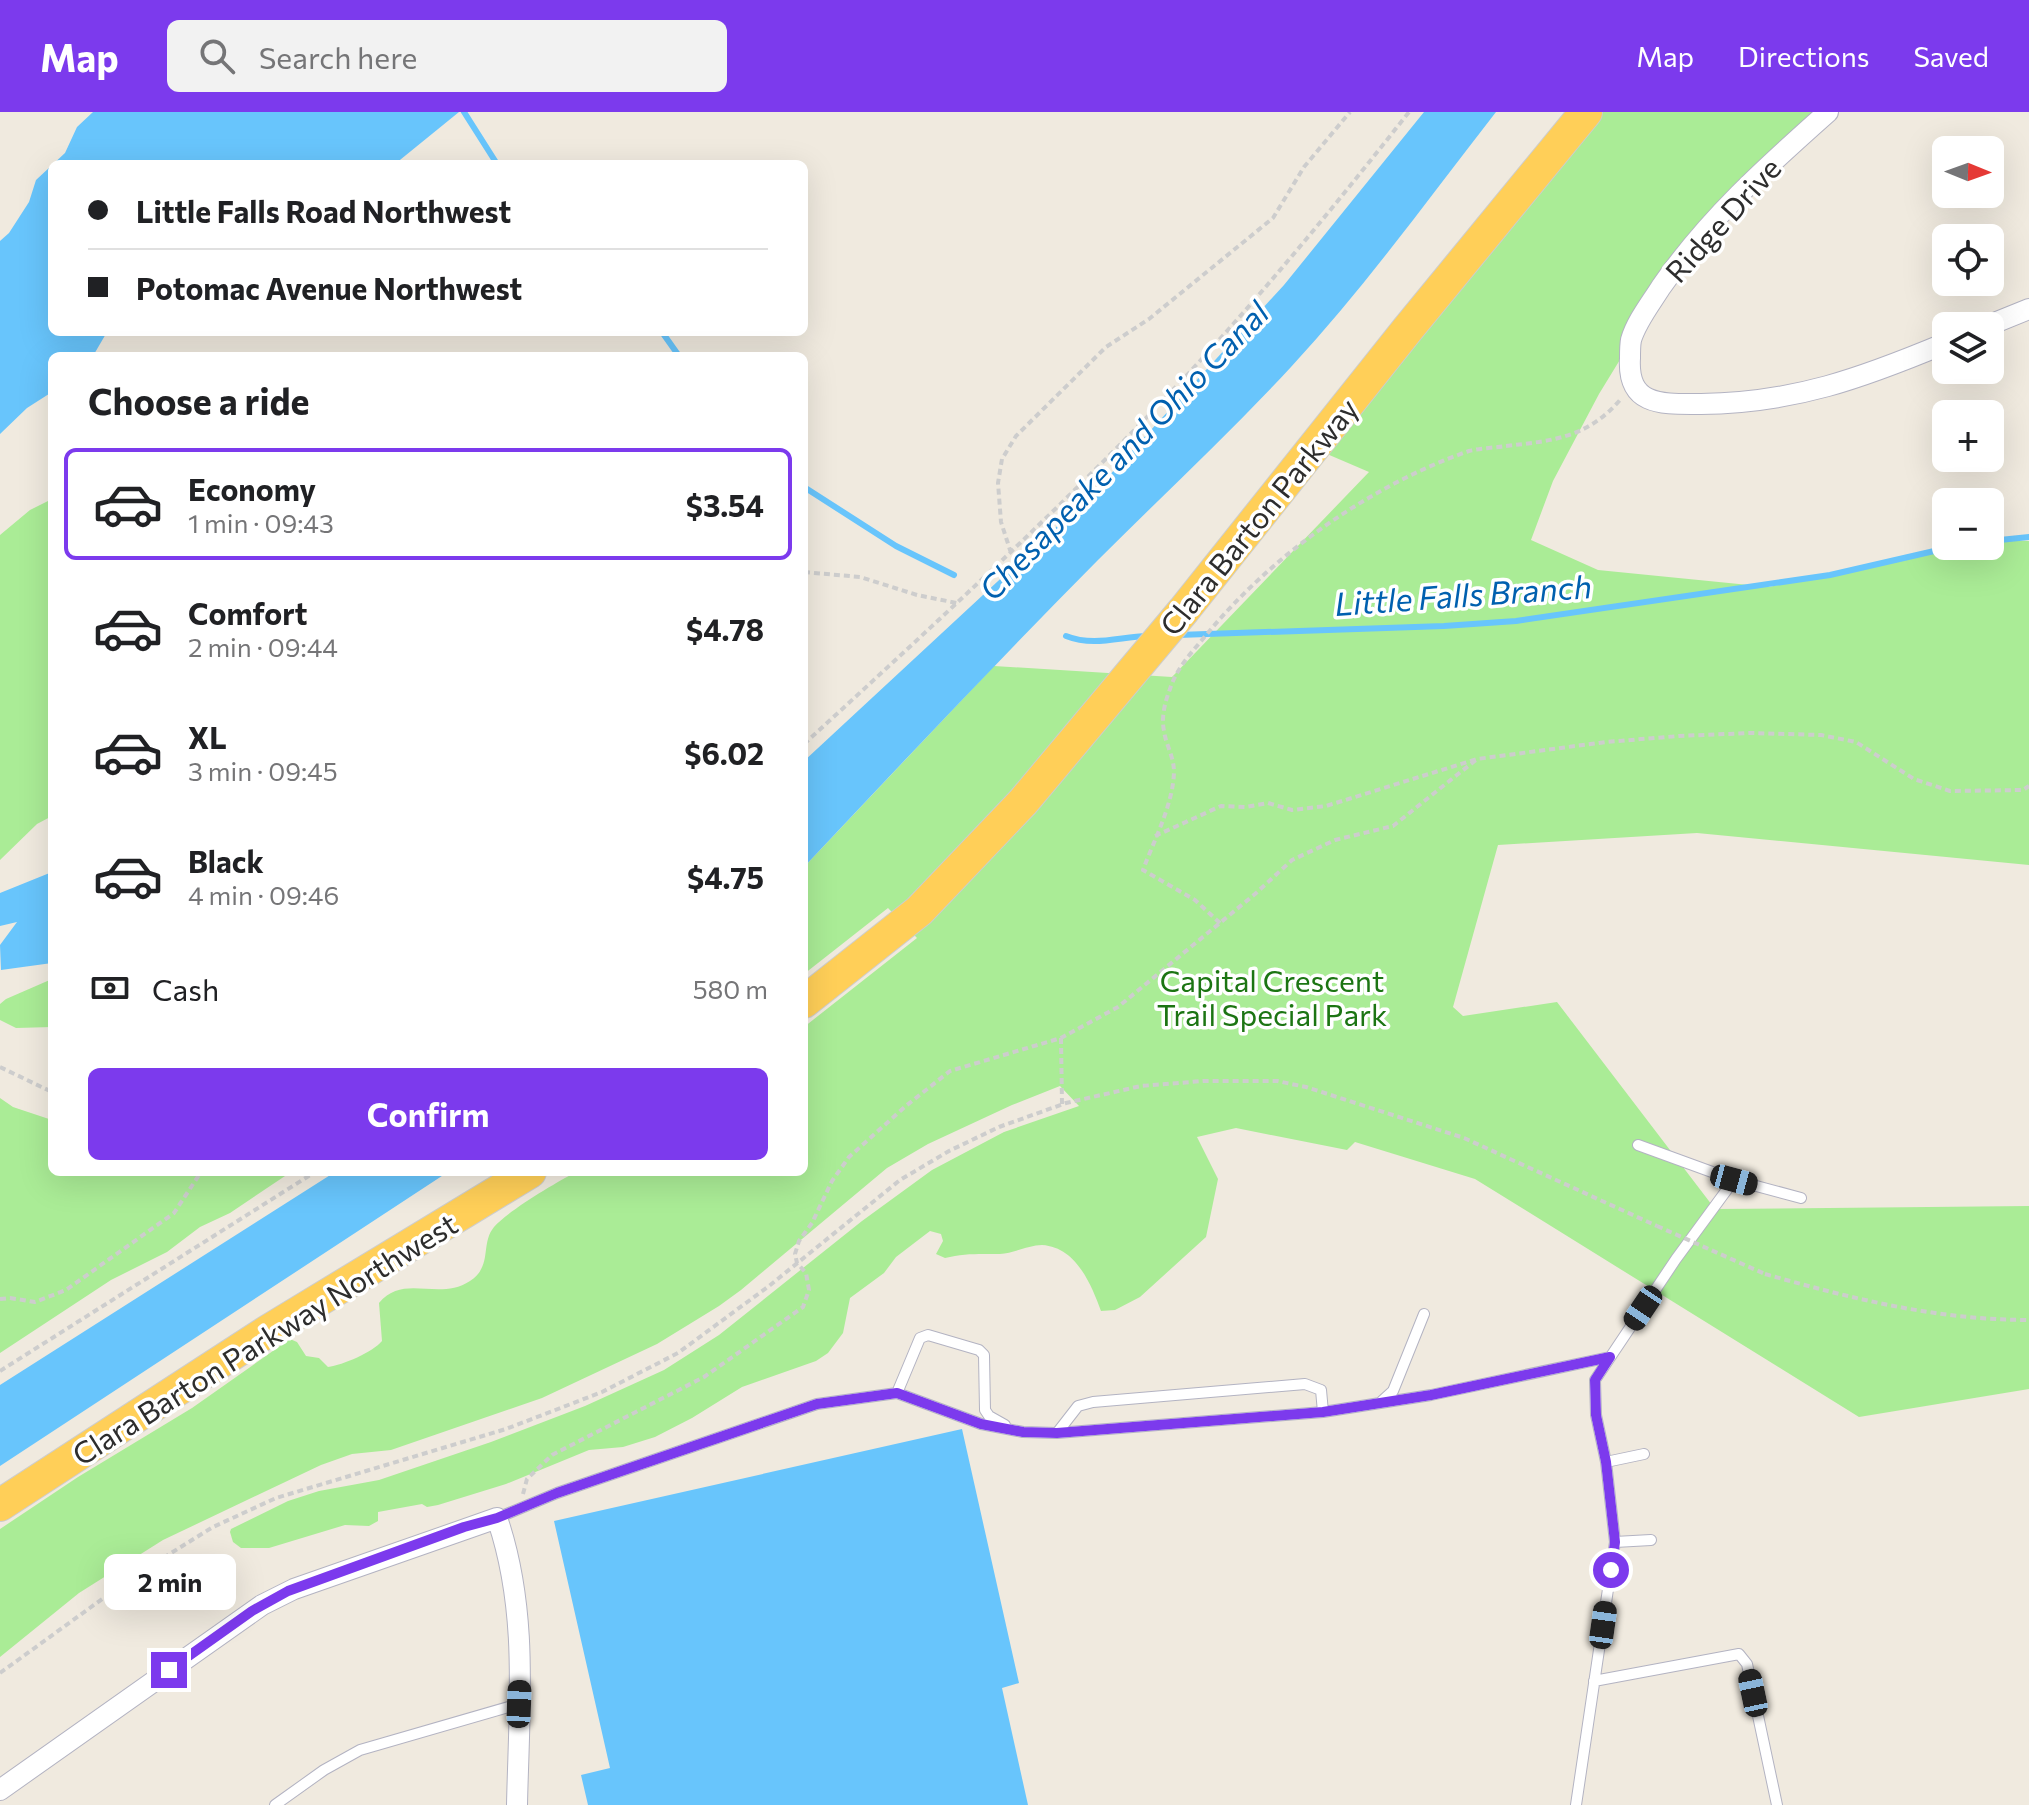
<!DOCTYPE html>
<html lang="en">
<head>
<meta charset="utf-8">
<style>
  :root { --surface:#fff; --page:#f2f2f2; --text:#202124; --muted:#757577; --line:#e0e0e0; --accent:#7c3aed }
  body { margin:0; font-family:Commissioner,sans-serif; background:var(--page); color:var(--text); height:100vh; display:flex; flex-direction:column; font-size:30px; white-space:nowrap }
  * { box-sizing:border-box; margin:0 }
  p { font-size:26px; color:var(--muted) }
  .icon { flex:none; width:44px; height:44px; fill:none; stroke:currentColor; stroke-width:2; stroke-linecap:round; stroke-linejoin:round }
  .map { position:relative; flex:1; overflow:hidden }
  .drawer { position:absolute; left:48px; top:240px; width:760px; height:824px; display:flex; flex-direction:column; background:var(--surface); border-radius:12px; box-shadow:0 8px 32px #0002 }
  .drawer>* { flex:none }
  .banner { position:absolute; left:48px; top:48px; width:760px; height:176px; border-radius:12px; box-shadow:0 8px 32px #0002; display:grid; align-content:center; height:176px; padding:0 40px; background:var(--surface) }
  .needle { width:52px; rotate:91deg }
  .buttons { position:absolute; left:1932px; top:24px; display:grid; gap:16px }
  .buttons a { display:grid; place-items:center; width:72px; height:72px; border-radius:12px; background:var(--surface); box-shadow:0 8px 32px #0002; font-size:40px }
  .end { position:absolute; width:36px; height:36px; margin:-18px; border:10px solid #7c3aed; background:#fff; box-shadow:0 0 0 4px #fff }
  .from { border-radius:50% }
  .bubble { position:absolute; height:56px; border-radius:12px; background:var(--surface); box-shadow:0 8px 32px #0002; font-size:26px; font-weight:700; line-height:56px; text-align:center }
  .car { position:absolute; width:24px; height:48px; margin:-24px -12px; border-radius:10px; box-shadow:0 0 6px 2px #0007; background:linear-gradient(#222 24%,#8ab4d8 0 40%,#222 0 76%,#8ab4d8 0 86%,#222 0) }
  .banner b { display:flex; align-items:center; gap:28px; height:76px; font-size:30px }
  .banner b+b { border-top:2px solid var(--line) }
  .banner i { width:20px; height:20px; background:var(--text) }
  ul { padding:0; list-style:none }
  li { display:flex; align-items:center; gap:24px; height:112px; margin:0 16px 12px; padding:0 24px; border:4px solid transparent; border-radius:12px }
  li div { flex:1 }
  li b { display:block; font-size:30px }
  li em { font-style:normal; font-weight:700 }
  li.selected { border-color:var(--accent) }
  li>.icon { width:72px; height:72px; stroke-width:1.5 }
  h2 { padding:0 40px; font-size:36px; line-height:96px }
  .pay { display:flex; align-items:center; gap:20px; height:88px; padding:0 40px; font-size:30px }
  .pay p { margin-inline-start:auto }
  .primary-button { display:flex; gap:16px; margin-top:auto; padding:16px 40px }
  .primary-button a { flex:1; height:92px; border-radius:12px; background:var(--accent); color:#fff; font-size:32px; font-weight:700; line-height:92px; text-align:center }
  header { display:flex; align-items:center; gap:48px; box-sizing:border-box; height:112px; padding:0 40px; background:var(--accent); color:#fff }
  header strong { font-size:38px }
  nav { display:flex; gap:44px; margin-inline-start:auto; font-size:28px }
  .search { width:560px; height:72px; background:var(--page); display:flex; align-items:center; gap:20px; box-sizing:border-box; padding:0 28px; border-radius:12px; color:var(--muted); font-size:30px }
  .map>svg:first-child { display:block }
</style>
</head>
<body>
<header>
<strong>Map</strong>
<div class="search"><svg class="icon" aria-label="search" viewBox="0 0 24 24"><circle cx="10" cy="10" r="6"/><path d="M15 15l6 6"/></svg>Search here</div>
<nav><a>Map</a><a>Directions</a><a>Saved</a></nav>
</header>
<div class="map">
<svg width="2029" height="1693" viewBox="0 0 2029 1693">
  <rect width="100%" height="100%" fill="#f0eadf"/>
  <!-- green -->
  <path fill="#aaec96" d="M1586 0H1829L1689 135 1599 282 1553 369 1531 428 1598 458 1769 475 1946 434H1990V428L2029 429V753L1697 721 1498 733 1453 895 1463 904 1557 890 1715 1097 2029 1094V1277L1859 1305 1475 1067 1355 1030 1347 1038 1236 1016 1197 1025 1218 1067 1206 1125 1140 1185 1115 1198 1101 1199C1091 1172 1076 1135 1042 1133 1029 1133 1014 1141 1000 1142 980 1142 964 1141 945 1146L936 1142 943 1129 941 1122 930 1119 896 1145 884 1161 850 1186 843 1221 828 1241 816 1249 742 1275 692 1306 655 1325 623 1335 589 1338 506 1372 438 1393 427 1395 422 1392 378 1400V1409L369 1414 345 1413 269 1436H241L233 1430 230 1420 231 1417 288 1389 319 1379 379 1368 491 1330 585 1294 664 1258 719 1223 862 1109 932 1058 1004 1020 1079 994 1060 974 1012 993 928 1032 887 1056 741 1178 719 1194 657 1232 542 1286 391 1338 352 1342 321 1353 163 1428 79 1481 0 1545V1417L78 1365 192 1296 290 1227 297 1230 306 1244 319 1246 328 1255C343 1253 373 1240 382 1229L379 1191C404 1161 438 1190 470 1169 493 1154 480 1132 494 1115 508 1099 555 1071 576 1060H804V915L917 826 888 796 804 862V755L994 554 1172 565 1369 360 1313 336Z
    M52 387V704L37 712 0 748V423L30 398Z
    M52 867V915L16 916 0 908V892L6 887Z
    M0 986 13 995 52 1008V1060H291L230 1101 200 1115 167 1140 111 1168 0 1241Z"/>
  <!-- water -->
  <path fill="#68c5fc" d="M93 0H459L395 52H52V220H107L93 244H52V280L27 296 0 322V129L9 121 29 90 36 68 65 41 77 15Z
    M1424 0H1496C1429 86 1365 175 1291 255 1229 322 1162 384 1098 448 998 549 901 652 804 755V649L1094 380 1284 173Z
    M52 760V851L1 858 0 833 17 810 0 814V781Z
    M335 1060H448L0 1354V1273Z
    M962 1317 1019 1571 1002 1576 1028 1693H588L581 1663 610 1656 554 1409Z"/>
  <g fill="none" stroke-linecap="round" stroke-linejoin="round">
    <!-- stream -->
    <path stroke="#68c5fc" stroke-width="6" d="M464 0 497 52
      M662 220 679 244
      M804 375 896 434 954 463
      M1990 429 2029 425
      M1178 523 1444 514 1516 509 1830 463 1956 434
      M1066 524C1094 535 1119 525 1147 524"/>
    <defs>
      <path id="service" d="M1638 1033 1734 1068 1801 1086
        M897 1281 920 1226 928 1223 979 1238 984 1243 985 1298 989 1304 1005 1313
        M1382 1289 1393 1279 1424 1202
        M1057 1321 1078 1294 1093 1290 1305 1272 1321 1278 1323 1300
        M1606 1350 1644 1342
        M497 1406 557 1381 817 1292 897 1281 981 1312 1023 1320 1057 1321 1323 1300 1431 1283 1610 1245
        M1615 1430 1651 1428
        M1594 1569 1739 1542 1747 1552 1777 1693
        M275 1693 324 1658 360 1638 519 1592
        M1576 1693 1615 1430 1606 1350 1596 1303 1595 1268 1676 1147 1734 1068"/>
      <path id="minor" d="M1828 0C1766 55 1708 107 1661 175 1651 191 1636 210 1631 228 1630 233 1630 240 1630 246 1627 295 1663 292 1701 292 1794 291 1862 266 1946 231
        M1987 214 2029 197
        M0 1678 262 1493 294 1477 497 1406C529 1499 519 1596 517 1693"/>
      <path id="trunk" d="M804 890 919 799 1023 690 1184 498 1407 218 1586 0
        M0 1393 268 1219 530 1060"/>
    </defs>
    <!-- service casing -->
    <use href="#service" stroke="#b3b3c2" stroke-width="12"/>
    <!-- minor casing -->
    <use href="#minor" stroke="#b3b3c2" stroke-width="22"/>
    <!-- trunk casing -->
    <use href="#trunk" stroke="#cdcdcd" stroke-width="34"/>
    <!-- path -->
    <path stroke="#cdcdcd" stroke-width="4" stroke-dasharray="6 4" stroke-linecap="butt" d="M1011 441 1001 410 998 371 1002 347 1016 324 1106 235 1149 207 1273 106 1304 55 1350 0
      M804 460 860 465 917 483 957 491
      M804 632C935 512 1066 392 1187 263 1265 179 1338 90 1409 0
      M1155 724 1221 694 1246 695 1268 691 1292 698 1326 694 1477 647 1606 630 1679 624 1750 621 1821 623 1856 630 1914 667 1950 679 2023 678 2029 674
      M1220 811 1195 788 1143 758C1154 728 1173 693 1174 660 1174 645 1166 633 1164 619 1161 605 1165 590 1170 577 1177 555 1193 539 1207 522 1273 442 1371 373 1469 339 1480 336 1494 336 1505 334 1552 329 1587 326 1620 288
      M1061 926 1062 992
      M0 955 52 980
      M1765 1162C1853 1187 1938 1208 2029 1208
      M0 1187 10 1186 35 1190 66 1178 174 1101 201 1060
      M0 1259 315 1060
      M523 1382 527 1367 552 1343 704 1265 803 1195 809 1178 806 1161 797 1151 795 1142 799 1129 812 1111 832 1069 849 1045 907 993 950 959 1061 926 1118 895 1255 782 1292 748 1335 728 1393 714 1477 647
      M0 1561 134 1464 213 1415 276 1386 506 1317 602 1280 678 1241 769 1174 900 1068 949 1039 999 1015 1066 991 1141 974 1203 969H1277L1306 975 1464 1026 1657 1114"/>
    <!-- service -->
    <use href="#service" stroke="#fff" stroke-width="10"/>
    <!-- minor -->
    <use href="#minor" stroke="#fff" stroke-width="20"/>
    <!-- trunk -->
    <use href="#trunk" stroke="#ffcf58" stroke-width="32"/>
    <!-- path-bridge -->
    <path stroke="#cdcdcd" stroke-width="4" stroke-dasharray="6 4" stroke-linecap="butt" d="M1657 1114 1765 1162"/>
  </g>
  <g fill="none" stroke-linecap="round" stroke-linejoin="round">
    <!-- route -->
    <path stroke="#7c3aed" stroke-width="10" d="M169 1558 252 1499 288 1479 464 1415 497 1406 557 1381 817 1292 897 1281 981 1312 1023 1320 1057 1321 1323 1300 1431 1283 1610 1245 1595 1268 1596 1303 1606 1350 1615 1430 1611 1458"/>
  </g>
  <g text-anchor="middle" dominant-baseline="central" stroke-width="7" stroke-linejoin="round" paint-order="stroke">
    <!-- street labels -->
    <g font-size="30" fill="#2d2d2d" stroke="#fff">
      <text transform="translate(1722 107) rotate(-48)">Ridge Drive</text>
      <text transform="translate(1258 404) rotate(-51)">Clara Barton Parkway</text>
      <text transform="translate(264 1226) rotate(-32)">Clara Barton Parkway Northwest</text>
    </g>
    <!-- park labels -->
    <g font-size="30" fill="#1c7513" stroke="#fff">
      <text x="1272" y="867">Capital Crescent<tspan x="1272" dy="34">Trail Special Park</tspan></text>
    </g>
    <!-- water labels -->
    <g font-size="32" font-style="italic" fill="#0060af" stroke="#fff">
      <text transform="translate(1123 338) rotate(-46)">Chesapeake and Ohio Canal</text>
      <text transform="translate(1463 482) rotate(-4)">Little Falls Branch</text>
    </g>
  </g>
</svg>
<div class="buttons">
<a><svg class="needle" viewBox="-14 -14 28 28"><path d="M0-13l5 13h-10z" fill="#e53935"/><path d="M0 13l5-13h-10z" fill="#757577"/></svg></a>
<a><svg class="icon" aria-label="locate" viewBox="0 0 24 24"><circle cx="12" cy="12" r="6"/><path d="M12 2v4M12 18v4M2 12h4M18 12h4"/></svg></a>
<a><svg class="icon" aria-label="layers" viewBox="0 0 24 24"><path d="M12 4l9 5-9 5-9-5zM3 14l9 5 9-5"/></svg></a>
<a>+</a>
<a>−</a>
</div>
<i class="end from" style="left:1611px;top:1458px"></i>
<i class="end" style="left:169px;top:1558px"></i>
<div class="bubble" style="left:104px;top:1442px;width:132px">2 min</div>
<i class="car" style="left:1734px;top:1068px;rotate:105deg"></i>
<i class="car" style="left:1643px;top:1196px;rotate:214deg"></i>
<i class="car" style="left:1603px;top:1513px;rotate:8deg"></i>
<i class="car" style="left:1753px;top:1581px;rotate:348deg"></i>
<i class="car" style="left:519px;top:1592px;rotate:2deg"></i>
<div class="banner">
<b><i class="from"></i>Little Falls Road Northwest</b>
<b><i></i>Potomac Avenue Northwest</b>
</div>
<section class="drawer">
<h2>Choose a ride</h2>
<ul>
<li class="selected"><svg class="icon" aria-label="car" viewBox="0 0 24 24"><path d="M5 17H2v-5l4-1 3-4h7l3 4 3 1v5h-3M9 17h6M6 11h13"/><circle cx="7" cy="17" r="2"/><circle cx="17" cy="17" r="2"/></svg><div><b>Economy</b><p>1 min · 09:43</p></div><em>$3.54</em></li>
<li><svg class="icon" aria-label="car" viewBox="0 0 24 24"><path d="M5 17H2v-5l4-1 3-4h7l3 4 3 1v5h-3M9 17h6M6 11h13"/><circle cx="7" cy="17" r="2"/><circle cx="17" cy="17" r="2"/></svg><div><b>Comfort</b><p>2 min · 09:44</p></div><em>$4.78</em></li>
<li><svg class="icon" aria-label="car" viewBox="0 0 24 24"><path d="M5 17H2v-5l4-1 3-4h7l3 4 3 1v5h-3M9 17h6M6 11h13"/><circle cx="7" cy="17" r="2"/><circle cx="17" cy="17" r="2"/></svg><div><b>XL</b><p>3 min · 09:45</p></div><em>$6.02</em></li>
<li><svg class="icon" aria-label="car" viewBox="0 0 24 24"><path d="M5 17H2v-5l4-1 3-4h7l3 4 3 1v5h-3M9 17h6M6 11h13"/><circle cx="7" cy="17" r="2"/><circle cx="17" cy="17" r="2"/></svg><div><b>Black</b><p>4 min · 09:46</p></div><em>$4.75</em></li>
</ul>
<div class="pay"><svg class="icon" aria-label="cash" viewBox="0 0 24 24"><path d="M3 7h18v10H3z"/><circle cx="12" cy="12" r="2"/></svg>Cash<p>580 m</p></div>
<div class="primary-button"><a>Confirm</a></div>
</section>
</div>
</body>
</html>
